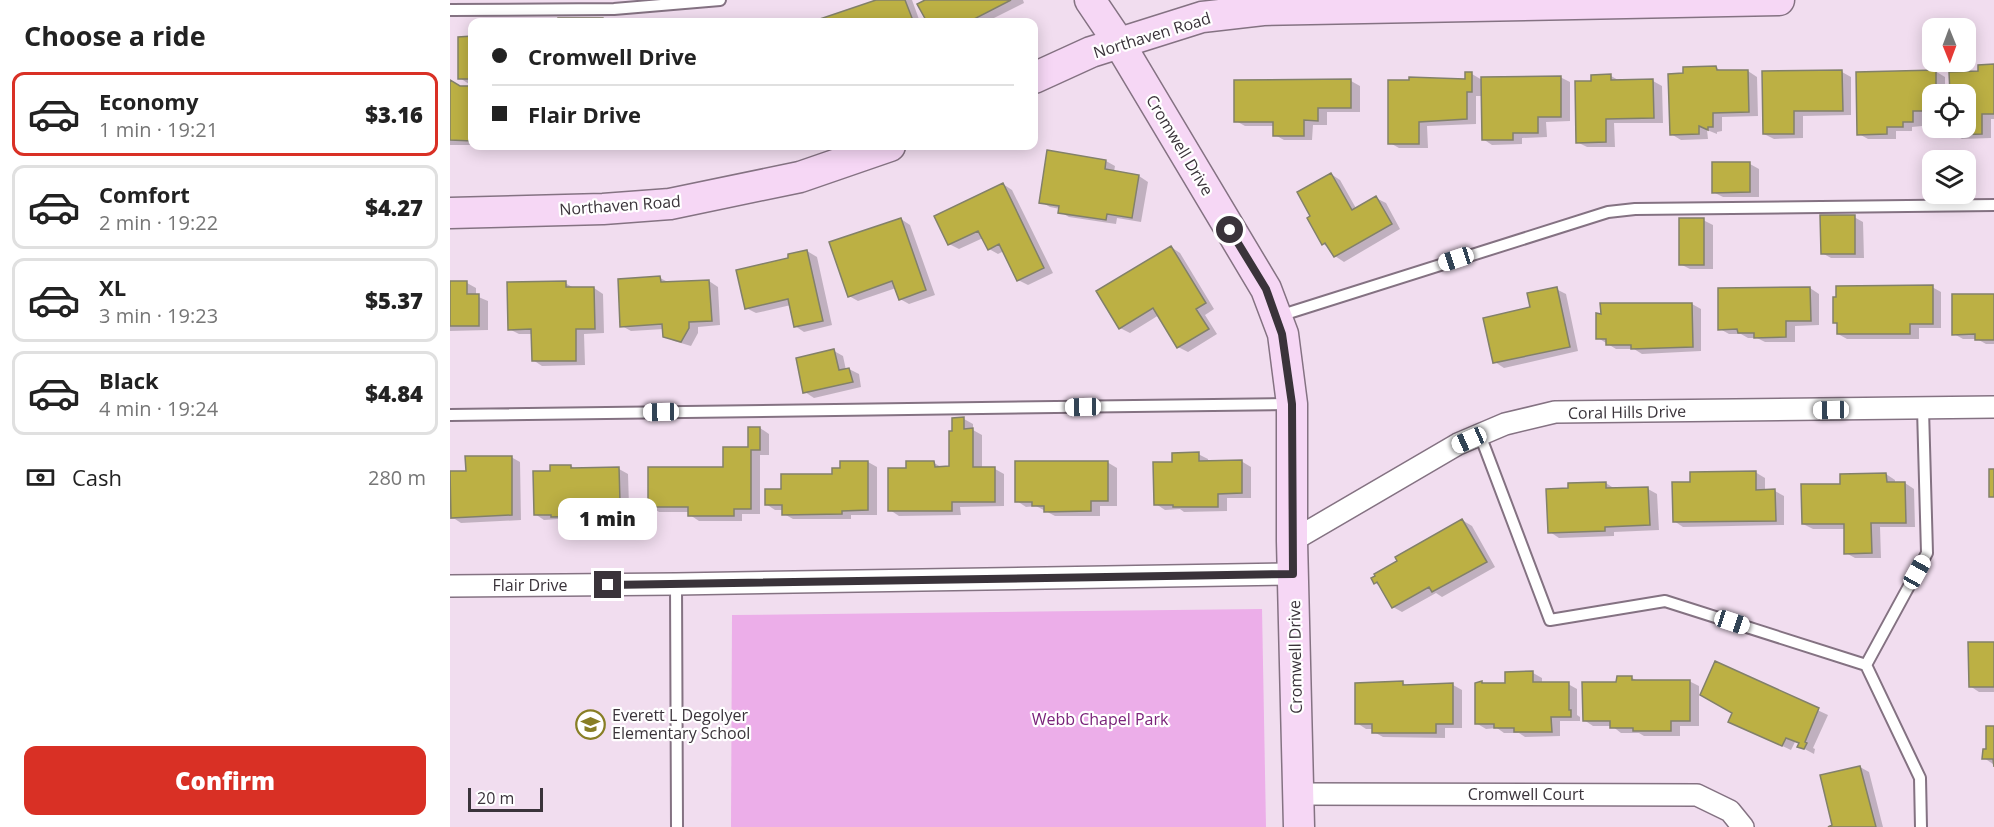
<!DOCTYPE html>
<html lang="en">
<head>
<meta charset="utf-8">
<style>
  :root { --surface:#fff; --page:#f2f2f2; --text:#222; --muted:#767676; --line:#e0e0e0; --accent:#d93025 }
  body { margin:0; font-family:"Open Sans",sans-serif; background:var(--page); color:var(--text); height:100vh; display:flex; flex-direction:column; font-size:22px; white-space:nowrap }
  * { box-sizing:border-box; margin:0 }
  p { font-size:20px; color:var(--muted) }
  .icon { flex:none; width:33px; height:33px; fill:none; stroke:currentColor; stroke-width:2; stroke-linecap:round; stroke-linejoin:round }
  .map { position:relative; flex:1; overflow:hidden }
  .sheet { display:flex; flex-direction:column; background:var(--surface); width:450px }
  .sheet>* { flex:none }
  .guide { position:absolute; left:18px; top:18px; width:570px; height:132px; border-radius:12px; box-shadow:0 3px 15px #0003; display:grid; align-content:center; height:132px; padding:0 24px; background:var(--surface) }
  .needle { width:39px; rotate:179deg }
  .tools { position:absolute; left:1472px; top:18px; display:grid; gap:12px }
  .tools a { display:grid; place-items:center; width:54px; height:54px; border-radius:12px; background:var(--surface); box-shadow:0 3px 15px #0003; font-size:30px }
  .scale { position:absolute; left:18px; bottom:15px; width:75px; box-sizing:border-box; padding-left:6px; border:3px solid #3a333a; border-top:0; font-size:16px; line-height:21px; white-space:nowrap; color:#3a333a; -webkit-text-stroke:4px #fff; paint-order:stroke }
  .end { position:absolute; width:27px; height:27px; margin:-14px; border:8px solid #3a333a; background:#fff; box-shadow:0 0 0 3px #fff }
  .from { border-radius:50% }
  .bubble { position:absolute; height:42px; border-radius:12px; background:var(--surface); box-shadow:0 3px 15px #0003; font-size:20px; font-weight:800; line-height:42px; text-align:center }
  .car { position:absolute; width:18px; height:36px; margin:-18px -9px; border-radius:8px; box-shadow:0 0 4px 2px #0007; background:linear-gradient(#fff 24%,#345 0 40%,#fff 0 76%,#345 0 86%,#fff 0) }
  .guide b { display:flex; align-items:center; gap:21px; height:57px; font-size:22px }
  .guide b+b { border-top:2px solid var(--line) }
  .guide i { width:15px; height:15px; background:var(--text) }
  ul { padding:0; list-style:none }
  li { display:flex; align-items:center; gap:18px; height:84px; margin:0 12px 9px; padding:0 12px; border:3px solid var(--line); border-radius:12px }
  li div { flex:1 }
  li b { display:block; font-size:22px }
  li em { font-style:normal; font-weight:800 }
  li.active { border-color:var(--accent) }
  li>.icon { width:54px; height:54px; stroke-width:1.5 }
  h2 { padding:0 24px; font-size:27px; line-height:72px }
  .pay { display:flex; align-items:center; gap:15px; height:66px; padding:0 24px; font-size:22px }
  .pay p { margin-inline-start:auto }
  .primary-button { display:flex; gap:12px; margin-top:auto; padding:12px 24px }
  .primary-button a { flex:1; height:69px; border-radius:12px; background:var(--accent); color:#fff; font-size:24px; font-weight:800; line-height:69px; text-align:center }
  main { display:flex; flex:1; min-height:0 }
  .map>svg:first-child { display:block }
</style>
</head>
<body>
<main>
<section class="sheet">
<h2>Choose a ride</h2>
<ul>
<li class="active"><svg class="icon" aria-label="car" viewBox="0 0 24 24"><path d="M5 17H2v-5l4-1 3-4h7l3 4 3 1v5h-3M9 17h6M6 11h13"/><circle cx="7" cy="17" r="2"/><circle cx="17" cy="17" r="2"/></svg><div><b>Economy</b><p>1 min · 19:21</p></div><em>$3.16</em></li>
<li><svg class="icon" aria-label="car" viewBox="0 0 24 24"><path d="M5 17H2v-5l4-1 3-4h7l3 4 3 1v5h-3M9 17h6M6 11h13"/><circle cx="7" cy="17" r="2"/><circle cx="17" cy="17" r="2"/></svg><div><b>Comfort</b><p>2 min · 19:22</p></div><em>$4.27</em></li>
<li><svg class="icon" aria-label="car" viewBox="0 0 24 24"><path d="M5 17H2v-5l4-1 3-4h7l3 4 3 1v5h-3M9 17h6M6 11h13"/><circle cx="7" cy="17" r="2"/><circle cx="17" cy="17" r="2"/></svg><div><b>XL</b><p>3 min · 19:23</p></div><em>$5.37</em></li>
<li><svg class="icon" aria-label="car" viewBox="0 0 24 24"><path d="M5 17H2v-5l4-1 3-4h7l3 4 3 1v5h-3M9 17h6M6 11h13"/><circle cx="7" cy="17" r="2"/><circle cx="17" cy="17" r="2"/></svg><div><b>Black</b><p>4 min · 19:24</p></div><em>$4.84</em></li>
</ul>
<div class="pay"><svg class="icon" aria-label="cash" viewBox="0 0 24 24"><path d="M3 7h18v10H3z"/><circle cx="12" cy="12" r="2"/></svg>Cash<p>280 m</p></div>
<div class="primary-button"><a>Confirm</a></div>
</section>
<div class="map">
<svg width="1544" height="827" viewBox="0 0 1544 827">
  <rect width="100%" height="100%" fill="#f1ddef"/>
  <!-- green -->
  <path fill="#ecaee9" d="M812 609 816 827H281L282 615Z"/>
  <!-- shadow -->
  <path fill="#0003" d="M430 0H462L470 22H366Z
    M478 0H573L574 3 536 22H479L469 4Z
    M110 19H153L159 22H110Z
    M9 38H22V84H19L10 78Z
    M1544 66V119H1541V138L1512 139 1503 134V128H1515V94H1502L1501 73 1530 72Z
    M1266 68 1273 72 1298 71 1307 77 1308 116 1272 117V131L1267 132V134L1257 130 1258 139 1231 140 1221 134Z
    M1485 71 1495 77V94H1482V115L1472 116V126L1462 127V131H1446V139H1418L1409 134Z
    M1392 72 1401 77V115L1353 116V138L1324 139 1314 134Z
    M1022 74 1032 80 1110 77 1120 82V121L1096 122 1097 137 1072 138V144L1042 145 1033 139V96H1026V124L977 126 978 148H949L940 143 1016 81Z
    M1161 76 1170 81H1203L1212 86 1213 123H1164L1165 147H1137L1127 142 1142 82Z
    M0 81 10 87H22V145H0Z
    M901 81 910 86V112H877V125H863L862 140H834L825 135V126H795L786 121Z
    M656 161 665 166 664 172 689 176 698 182 691 222 667 218 666 224 619 217 610 212V209L600 207 591 202Z
    M1300 164 1309 169V197H1273L1263 192Z
    M881 174 890 180 907 210 926 198 936 203 950 229 894 262 885 256 880 248 873 244Z
    M553 184 562 190 603 273 578 285 568 280 554 251 548 254 539 249 533 238 509 249 499 244Z
    M1404 217 1413 222 1414 258H1381L1372 253Z
    M451 219 460 225 485 295 459 304 450 299 446 288 408 301 399 296Z
    M1253 220 1263 225V269H1240L1230 264Z
    M721 247 730 253 764 309 755 315 767 334 738 352 728 347 709 315 680 333 670 328Z
    M357 251 367 257 382 325 354 332 345 326 341 305 306 313 296 308 340 259Z
    M210 278 220 283 259 281 268 287 270 325 248 327V333L241 346 224 341 214 336V329L181 331 172 326Z
    M0 283H17L26 288V296L38 301V330L0 331Z
    M115 283 124 288H144L153 294 154 333 134 334 135 365 92 366 83 360V334H69L59 329Z
    M1482 287 1491 292V328H1469V339H1397L1388 334V325L1384 322Z
    M1360 288 1369 294V325L1345 326V342H1315L1307 338H1298L1291 334H1279L1270 329Z
    M1106 289 1116 294 1128 351 1054 368 1045 362 1082 308Z
    M1544 296V344H1536L1527 339H1513L1504 334Z
    M1242 304 1251 309V351L1192 354 1184 349H1166L1148 338Z
    M384 351 393 356 396 370 399 369 409 374 411 387 364 398 355 392Z
    M514 419 523 424V430L532 435V469H545L554 474V506L510 507 511 515 449 516 440 510 457 470 484 463 493 468H501L504 432Z
    M310 428 319 434V455H310V514H292V521H249L240 515V512H209L200 506 274 469 299 448Z
    M748 454 758 459V462L791 461 801 467V498H777V511L734 512 730 509 715 510 706 504 724 463Z
    M61 457 70 462 71 520 11 523 5 519H0V472H17Z
    M418 462 427 467V515H401V519H343L334 514V510H325L316 504 332 491 383 475Z
    M657 462 667 468V506H650V516H605L586 506 576 507 567 501Z
    M121 466 127 470 169 469 178 474 179 506 155 507 156 521H112L108 519 94 520 85 514 102 472Z
    M1305 472 1315 478V491H1325L1334 496V525L1233 527 1224 521 1241 483Z
    M1436 474 1445 480V483H1455L1464 489 1465 527H1430L1431 558H1405L1396 553 1395 529H1363L1353 524 1392 485Z
    M1156 483 1165 489H1198L1207 494 1209 530 1164 532V536L1109 538 1100 532 1119 489Z
    M1012 520 1022 526 1045 567 992 597 986 593 952 612 943 607 932 587 925 583Z
    M1544 644V692H1529L1520 686Z
    M1266 663 1378 715 1363 748 1365 749 1364 754 1349 746 1350 744 1345 742 1341 750 1289 726Z
    M1083 673 1092 678V684H1118L1127 689V715L1130 717V721H1110V736L1075 737 1069 733H1054L1047 728 1036 729 1026 723V684L1032 682 1036 684H1057Z
    M1182 678 1188 681H1239L1249 686V726H1230V736H1194L1189 733H1171L1162 726H1143L1134 720 1168 683Z
    M953 683 959 687 1003 685 1012 690V728H995V738L933 737 924 732V729H916L907 723Z
    M1544 728V764H1543L1534 758Z
    M1410 767 1419 772 1433 827H1382Z"/>
  <!-- building -->
  <path fill="#bcb044" stroke="#82806a" stroke-width="1.5" d="M426 0H455L462 18 453 22H361Z
    M475 0H561L522 20 523 22H477L467 4Z
    M108 18H153L154 22H108Z
    M22 36V79H8V37Z
    M1544 64V114H1532V134L1501 135V128H1515V94H1500L1499 72 1528 71V65Z
    M1266 66 1267 70H1298L1299 112 1263 113V127H1258V130L1249 126V134L1220 135 1218 74 1233 73V67Z
    M1392 70 1393 111H1344V134H1313L1312 71Z
    M1486 70V94H1482V111H1463V122H1453V127H1437V134L1407 135 1406 72Z
    M1015 72H1022V92H1017V119L969 122V144H938V80H959V77L1015 79Z
    M1161 74V80L1203 79 1204 118 1156 119V142L1126 143 1125 81H1141V75Z
    M1111 76V117H1088V133H1063V140H1032L1031 77Z
    M901 79V108H868V121L854 120V136H823V122H784V80Z
    M0 80 10 86H22V141L0 140Z
    M597 150 656 160 655 169 689 175 682 218 657 214 656 220 608 213 609 206 589 203Z
    M1262 162H1300V192L1262 193Z
    M881 173 902 210 926 196 942 224 884 257 875 243 872 245 857 218 860 216 847 192Z
    M553 183 594 268 567 281 549 244 538 250 528 231 498 245 484 216Z
    M1370 215H1405V254H1371Z
    M451 218 476 290 449 300 442 281 398 297 379 242Z
    M1229 218H1254V265H1229Z
    M721 246 756 303 746 309 759 329 727 348 703 308 669 329 646 291Z
    M357 250 373 321 344 327 338 299 295 309 286 270 338 258V254Z
    M210 276 211 282 259 280 262 321 239 322V328L231 342 213 337 212 324 170 327 168 279Z
    M0 281H17V294H29V326H0Z
    M116 281V287H144L145 329H126V361H82L81 329 58 330 57 282Z
    M1483 285V324H1460V334H1387V323H1383V297H1386V286Z
    M1107 287 1120 347 1043 363 1033 318 1080 307 1077 293Z
    M1360 287 1361 321H1336V337L1304 338V333H1288L1287 329 1268 330V288Z
    M1502 294H1544V340H1525V334L1502 335Z
    M1150 303H1242L1243 347 1181 349V345H1156V339H1146V313L1151 314Z
    M384 349 389 370 399 368 403 382 353 393 346 358Z
    M514 417V429L523 428V467H545V502H502V511H438V468H456V461H484L485 467 499 466V431H502V418Z
    M298 427H310V450H301V509H284V516H238V507H198V467H273V447H298Z
    M749 452V461L792 460V493L768 494V507H723V505H704L703 462H722V453Z
    M15 456H62V515L1 518 0 471H16Z
    M390 461H418V510L392 511V514L332 515V505H315V489H331V474H382V468H390Z
    M565 461H658V501H641V511L594 512V506H582V502H565Z
    M100 465H121V468L169 467 170 502H146L147 516 101 517V515H84L83 471H100Z
    M1539 469H1544V497H1539Z
    M1306 471V490L1325 489 1326 521 1223 522 1222 482H1240V472Z
    M1436 473 1437 482H1455L1456 523H1421L1422 553 1394 554V524H1352L1351 484H1390V474Z
    M1156 482V488L1198 487 1200 525 1155 527V531L1098 533 1096 489 1118 488V483Z
    M1012 519 1037 562 982 592 979 587 942 608 927 582 924 584 921 578 925 576 924 574 947 561 945 557Z
    M1518 642H1544V687H1519Z
    M1265 661 1369 708 1355 742 1357 743 1354 749 1347 747 1349 743 1336 738 1332 746 1278 722 1282 713 1250 695Z
    M1083 671V682H1119V710H1121V717H1101L1102 732H1064V728H1044V724H1025V683L1032 681V683H1055V672Z
    M1167 676H1182V680H1240V721H1221V731H1183V728H1160V721H1133L1132 682H1166Z
    M953 681V685L1003 683V724H986V733H922V724H905V683Z
    M1536 726H1544V767L1543 759H1532L1533 749H1536Z
    M1410 766 1426 827H1378L1382 825 1370 775Z"/>
  <g fill="none" stroke-linecap="round" stroke-linejoin="round">
    <defs>
      <path id="lane" d="M0 10 164 9 270 0
        M829 316 1158 212 1185 209 1544 205
        M0 415 839 404
        M1030 435 1100 620 1215 601 1416 665 1470 778 1471 827
        M226 584 227 827
        M1416 665 1477 553 1473 409"/>
      <path id="street" d="M842 541 1008 444 1055 424 1105 412 1544 407
        M0 586 226 584 843 574
        M848 794 1247 795 1280 811 1293 827"/>
      <path id="secondary" d="M640 0 669 43 816 289 833 334 842 404V541L849 827
        M584 78 641 52 752 17 813 10 1329 0
        M0 213 153 209 220 204 350 177 440 146"/>
    </defs>
    <!-- lane casing -->
    <use href="#lane" stroke="#847282" stroke-width="14"/>
    <!-- street casing -->
    <use href="#street" stroke="#847282" stroke-width="24"/>
    <!-- secondary casing -->
    <use href="#secondary" stroke="#847282" stroke-width="33"/>
    <!-- lane -->
    <use href="#lane" stroke="#fff" stroke-width="10"/>
    <!-- street -->
    <use href="#street" stroke="#fff" stroke-width="21"/>
    <!-- secondary -->
    <use href="#secondary" stroke="#f6d7f5" stroke-width="30"/>
  </g>
  <g fill="none" stroke-linecap="round" stroke-linejoin="round">
    <!-- route -->
    <path stroke="#3a333a" stroke-width="8" d="M158 585 843 574 842 404 832 334 816 289 780 230"/>
  </g>
  <!-- icons -->
  <defs>
    <symbol id="school-ring" viewBox="-11 -11 22 22"><circle r="9.5" fill="#fff" stroke="#887e25" stroke-width="1.5"/><path d="M0-5L7-2L0 1L-7-2ZM-4 1L0 2.5L4 1V4Q0 6-4 4Z" fill="#887e25"/></symbol>
  </defs>
  <g fill-rule="evenodd">
    <use href="#school-ring" x="124" y="708" width="33" height="33"/>
  </g>
  <g text-anchor="middle" dominant-baseline="central" stroke-width="4.5" stroke-linejoin="round" paint-order="stroke">
    <!-- street labels -->
    <g font-size="16" fill="#3a333a" stroke="#fff">
      <text transform="translate(702 35) rotate(-17)">Northaven Road</text>
      <text transform="translate(730 145) rotate(59)">Cromwell Drive</text>
      <text transform="translate(170 205) rotate(-4)">Northaven Road</text>
      <text transform="translate(1177 412) rotate(-1)">Coral Hills Drive</text>
      <text x="80" y="585">Flair Drive</text>
      <text transform="translate(845 657) rotate(-91)">Cromwell Drive</text>
      <text x="1076" y="794">Cromwell Court</text>
    </g>
    <!-- poi labels -->
    <g font-size="16" fill="#3a333a" stroke="#fff" text-anchor="start">
      <text x="162" y="715">Everett L Degolyer<tspan x="162" dy="18">Elementary School</tspan></text>
    </g>
    <!-- park labels -->
    <g font-size="16" fill="#7a237a" stroke="#fff">
      <text x="650" y="719">Webb Chapel Park</text>
    </g>
  </g>
</svg>
<div class="tools">
<a><svg class="needle" viewBox="-14 -14 28 28"><path d="M0-13l5 13h-10z" fill="#e53935"/><path d="M0 13l5-13h-10z" fill="#767676"/></svg></a>
<a><svg class="icon" aria-label="locate" viewBox="0 0 24 24"><circle cx="12" cy="12" r="6"/><path d="M12 2v4M12 18v4M2 12h4M18 12h4"/></svg></a>
<a><svg class="icon" aria-label="layers" viewBox="0 0 24 24"><path d="M12 4l9 5-9 5-9-5zM3 14l9 5 9-5"/></svg></a>
</div>
<div class="scale">20 m</div>
<i class="end from" style="left:780px;top:230px"></i>
<i class="end" style="left:158px;top:585px"></i>
<div class="bubble" style="left:108px;top:498px;width:99px">1 min</div>
<i class="car" style="left:1006px;top:259px;rotate:252deg"></i>
<i class="car" style="left:633px;top:407px;rotate:269deg"></i>
<i class="car" style="left:1381px;top:410px;rotate:269deg"></i>
<i class="car" style="left:211px;top:412px;rotate:269deg"></i>
<i class="car" style="left:1019px;top:440px;rotate:246deg"></i>
<i class="car" style="left:1467px;top:572px;rotate:29deg"></i>
<i class="car" style="left:1282px;top:622px;rotate:108deg"></i>
<div class="guide">
<b><i class="from"></i>Cromwell Drive</b>
<b><i></i>Flair Drive</b>
</div>
</div>
</main>
</body>
</html>
